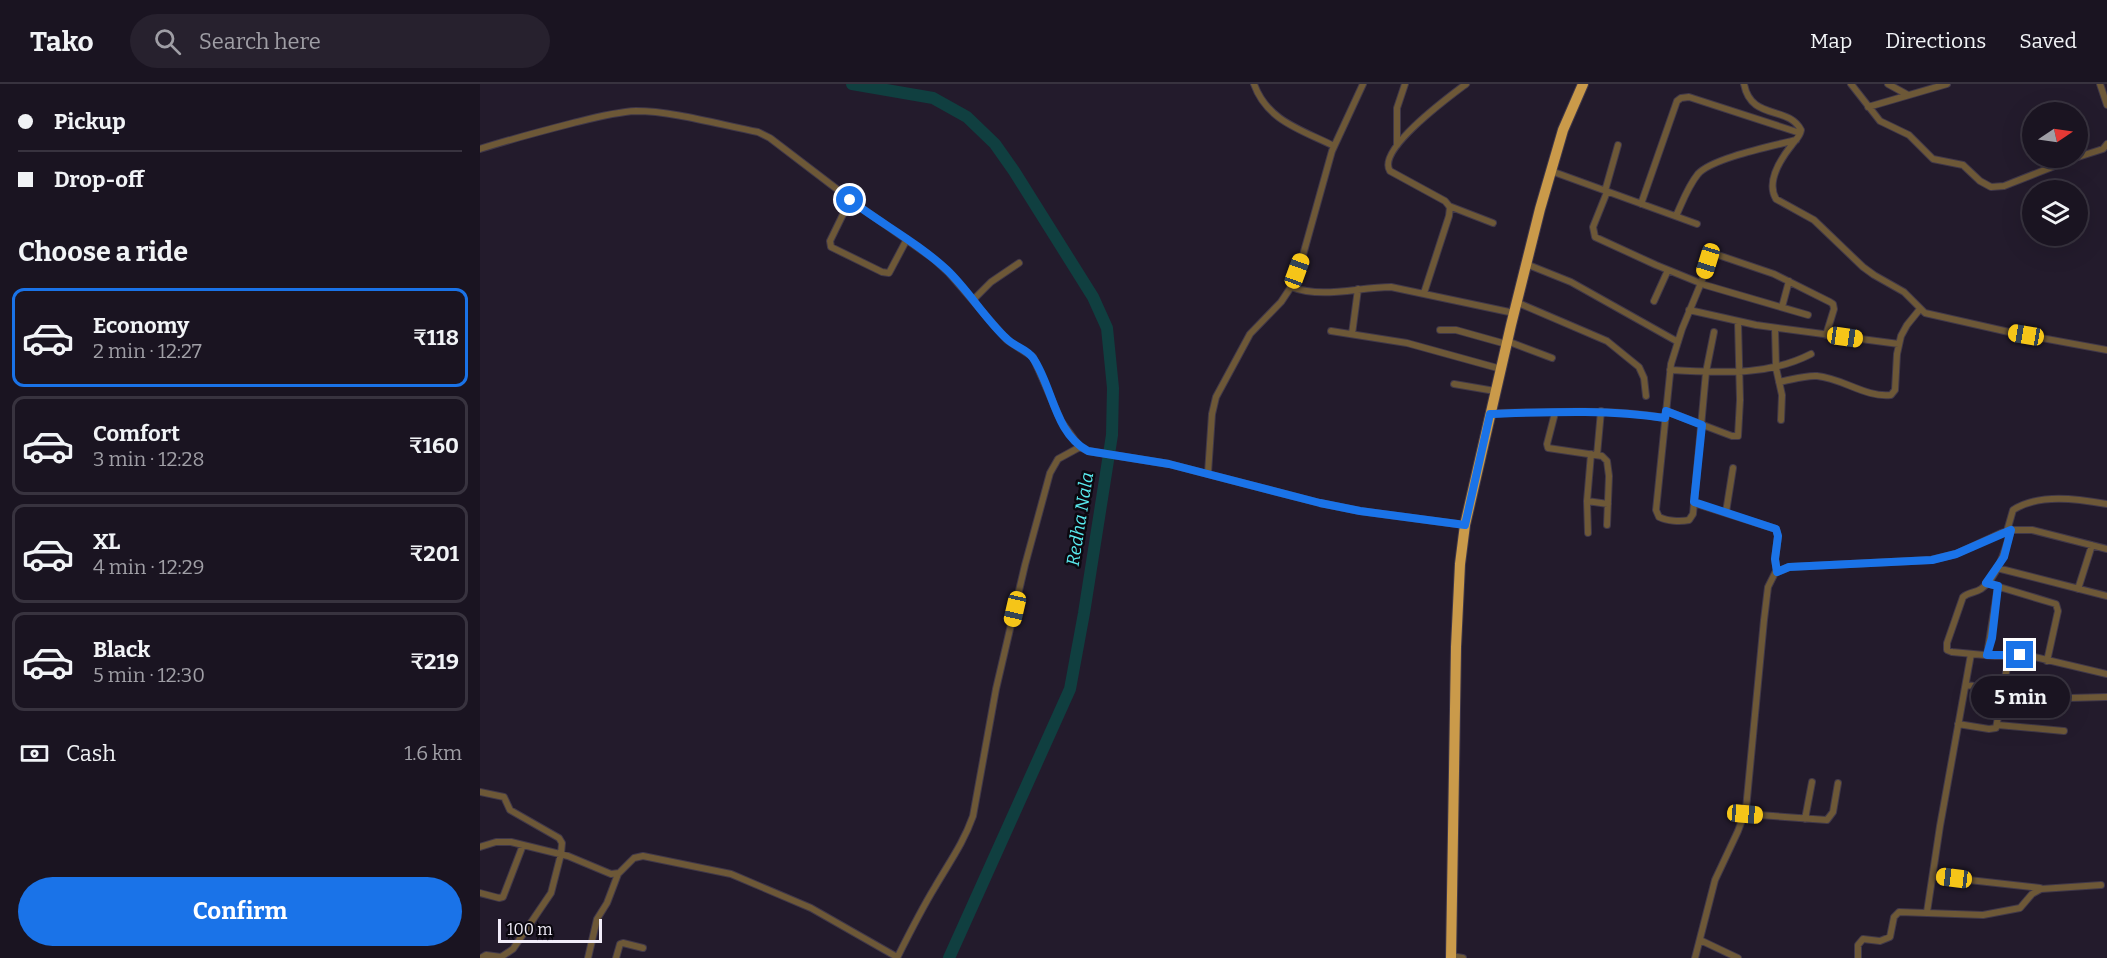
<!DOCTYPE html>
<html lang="en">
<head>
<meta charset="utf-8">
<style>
  :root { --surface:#1a1421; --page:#27212e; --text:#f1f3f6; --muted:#9f9ea5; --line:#38333f; --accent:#1a73e8 }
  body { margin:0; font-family:Bitter,serif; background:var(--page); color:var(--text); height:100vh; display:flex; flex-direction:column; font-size:22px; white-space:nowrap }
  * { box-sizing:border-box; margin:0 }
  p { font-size:20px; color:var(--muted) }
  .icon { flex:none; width:33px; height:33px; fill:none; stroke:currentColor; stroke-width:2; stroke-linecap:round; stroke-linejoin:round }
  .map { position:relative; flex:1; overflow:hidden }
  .details { display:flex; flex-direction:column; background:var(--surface); width:480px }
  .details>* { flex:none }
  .top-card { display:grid; align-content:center; height:132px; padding:0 18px; background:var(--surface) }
  .needle { width:39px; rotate:77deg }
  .buttons { position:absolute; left:1542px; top:18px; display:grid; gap:12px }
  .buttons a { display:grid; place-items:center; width:66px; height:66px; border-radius:50%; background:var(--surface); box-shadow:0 6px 24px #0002,0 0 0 2px var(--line); font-size:30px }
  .scale { position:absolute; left:18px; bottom:15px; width:104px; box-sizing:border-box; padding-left:6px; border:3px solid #f1edf9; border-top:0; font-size:16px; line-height:21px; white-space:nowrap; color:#f1edf9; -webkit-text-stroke:4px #0b080f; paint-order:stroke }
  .end { position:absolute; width:27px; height:27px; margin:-14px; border:8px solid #1a73e8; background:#fff; box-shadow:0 0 0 3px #fff }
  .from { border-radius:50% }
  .bubble { position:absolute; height:42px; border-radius:21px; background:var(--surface); box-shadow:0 6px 24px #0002,0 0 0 2px var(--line); font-size:20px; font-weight:700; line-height:42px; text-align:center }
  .car { position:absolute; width:18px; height:36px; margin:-18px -9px; border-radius:8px; box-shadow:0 0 4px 2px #0007; background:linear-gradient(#f5c518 24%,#345 0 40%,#f5c518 0 76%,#345 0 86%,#f5c518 0) }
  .top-card b { display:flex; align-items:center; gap:21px; height:57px; font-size:22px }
  .top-card b+b { border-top:2px solid var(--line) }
  .top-card i { width:15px; height:15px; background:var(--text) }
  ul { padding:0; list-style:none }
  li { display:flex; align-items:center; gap:18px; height:99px; margin:0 12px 9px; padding:0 6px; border:3px solid var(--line); border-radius:12px }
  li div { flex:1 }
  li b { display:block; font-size:22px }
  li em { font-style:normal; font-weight:700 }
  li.on { border-color:var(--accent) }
  li>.icon { width:54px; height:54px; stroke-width:1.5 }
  h2 { padding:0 18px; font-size:27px; line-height:72px }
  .pay { display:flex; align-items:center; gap:15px; height:66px; padding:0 18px; font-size:22px }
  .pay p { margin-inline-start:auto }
  .cta { display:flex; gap:12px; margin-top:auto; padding:12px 18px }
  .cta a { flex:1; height:69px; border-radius:36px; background:var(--accent); color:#fff; font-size:24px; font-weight:700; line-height:69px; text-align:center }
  header { display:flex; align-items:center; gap:36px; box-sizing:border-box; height:84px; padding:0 30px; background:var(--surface); border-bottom:2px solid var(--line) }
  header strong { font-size:28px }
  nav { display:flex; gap:33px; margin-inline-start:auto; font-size:21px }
  .search { width:420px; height:54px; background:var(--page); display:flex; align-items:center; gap:15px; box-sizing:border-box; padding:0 21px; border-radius:33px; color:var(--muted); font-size:22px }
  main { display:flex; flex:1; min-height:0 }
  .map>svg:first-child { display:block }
</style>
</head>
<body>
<header>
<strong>Tako</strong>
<div class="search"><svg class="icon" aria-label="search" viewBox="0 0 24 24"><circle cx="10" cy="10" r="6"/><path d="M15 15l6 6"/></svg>Search here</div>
<nav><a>Map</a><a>Directions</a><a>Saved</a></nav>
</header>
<main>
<section class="details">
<div class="top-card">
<b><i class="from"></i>Pickup</b>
<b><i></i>Drop-off</b>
</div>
<h2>Choose a ride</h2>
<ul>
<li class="on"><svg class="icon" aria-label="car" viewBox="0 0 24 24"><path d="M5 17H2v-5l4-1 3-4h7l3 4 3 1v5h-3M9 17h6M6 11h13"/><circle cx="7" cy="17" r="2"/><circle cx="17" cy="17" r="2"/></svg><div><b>Economy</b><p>2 min · 12:27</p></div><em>₹118</em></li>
<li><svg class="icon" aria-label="car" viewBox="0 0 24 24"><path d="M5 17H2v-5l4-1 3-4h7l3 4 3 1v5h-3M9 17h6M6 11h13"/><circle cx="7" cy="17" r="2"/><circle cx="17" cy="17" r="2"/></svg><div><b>Comfort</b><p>3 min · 12:28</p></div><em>₹160</em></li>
<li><svg class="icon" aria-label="car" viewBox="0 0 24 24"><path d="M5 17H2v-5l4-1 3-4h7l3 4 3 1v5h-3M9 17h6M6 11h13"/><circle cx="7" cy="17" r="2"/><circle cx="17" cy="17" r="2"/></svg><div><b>XL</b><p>4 min · 12:29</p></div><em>₹201</em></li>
<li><svg class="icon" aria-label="car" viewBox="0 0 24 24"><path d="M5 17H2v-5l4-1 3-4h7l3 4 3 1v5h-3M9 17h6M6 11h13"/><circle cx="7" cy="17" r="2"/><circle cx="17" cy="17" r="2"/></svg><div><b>Black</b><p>5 min · 12:30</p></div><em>₹219</em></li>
</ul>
<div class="pay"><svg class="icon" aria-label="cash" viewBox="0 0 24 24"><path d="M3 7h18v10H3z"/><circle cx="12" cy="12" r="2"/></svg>Cash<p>1.6 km</p></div>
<div class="cta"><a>Confirm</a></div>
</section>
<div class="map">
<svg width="1627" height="874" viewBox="0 0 1627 874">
  <rect width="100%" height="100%" fill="#231b2c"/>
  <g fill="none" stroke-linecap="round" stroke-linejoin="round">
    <!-- river -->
    <path stroke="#103f40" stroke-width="12" d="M372 0 453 14 487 33 515 60 534 87 613 213 627 244 633 304 632 351 604 529 590 605 469 874"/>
    <defs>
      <path id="minor" d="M774 0C787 37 822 46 854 62
        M1264 0C1271 37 1308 21 1321 46 1320 53 1315 56 1311 62 1300 76 1286 98 1296 115L1334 136 1383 183 1394 191 1424 208 1445 229 1529 248 1627 266
        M1371 0 1400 37 1429 51 1453 75 1483 81 1500 97 1511 103 1524 102 1595 74
        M1408 0 1428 11
        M1620 0 1627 21
        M1388 23 1467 0
        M917 61V24L925 0
        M0 65C31 55 62 47 93 39 113 34 135 28 156 27 193 27 241 41 278 48L290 54 383 125 454 175 468 188 527 256 553 273 581 337 600 363 608 367 689 380 840 419 880 427 985 441
        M1598 73 1623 65 1627 60
        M1071 87 1217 140
        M1125 107 1138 61
        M1127 108 1113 143 1115 153 1176 181 1225 201 1328 231
        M370 116 350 157 351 163 402 188 409 189 427 155
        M1161 120 1197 17 1201 14 1209 13 1320 49
        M969 122 1013 139
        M1196 132C1202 119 1208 102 1218 90 1232 74 1293 62 1316 56
        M1046 180 1091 198 1198 258
        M811 203C843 215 878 203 911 203L1034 229
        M944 209 969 132 970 123 965 117 910 87C896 66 970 12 986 0
        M493 216 511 198 539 179
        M1174 217 1188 186
        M1036 218 1127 257 1159 283 1164 294 1166 312
        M1302 223 1309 197
        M1209 226 1276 241 1419 260
        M1295 244 1296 284 1302 311 1301 336
        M960 246H976L1026 260
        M851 247 927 259 1021 285
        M1234 248 1226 288 1213 430 1209 436C1200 438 1187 437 1179 433L1176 426 1191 280 1202 245 1221 199 1230 172 1238 171 1294 190 1350 218 1353 220 1354 225 1346 251
        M872 250 878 205
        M1027 257 1072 274
        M1190 286C1239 288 1286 293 1331 270
        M1299 298C1311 296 1325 291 1337 292 1362 294 1386 314 1411 311L1415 306 1417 270 1421 252 1427 241 1440 225
        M974 300 1015 307
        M1186 327 1252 352H1258L1260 316 1258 238
        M1011 329C1069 329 1127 324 1185 334
        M1075 329 1067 360 1068 364 1122 372 1127 377 1129 392 1127 441
        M1117 371 1121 327
        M728 389 732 330 736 313 770 250 801 218 811 203 823 171 852 67 883 0
        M1107 417 1128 420
        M1214 419 1296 445 1298 452 1295 475 1297 488
        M1246 428 1253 384
        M1531 446C1526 464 1517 495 1501 505 1495 509 1489 508 1483 513L1467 559V566L1472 568 1515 572 1546 571 1627 590
        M1527 447 1533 426C1559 409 1598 415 1627 420
        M1108 449 1107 417 1111 370
        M1517 484 1627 512
        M1506 499 1576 520 1578 527 1567 577
        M1598 505 1612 461
        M1507 571 1518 502
        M1486 601 1589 614 1627 613
        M1478 640 1509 645 1516 644 1529 572
        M1518 641 1584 647
        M0 708 24 713 30 726 79 754 82 759 81 770 71 809 33 865 21 873 6 871 1 874
        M1265 730 1347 736 1353 728 1358 699
        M1325 735 1332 698
        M0 763 16 758H31L88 772 131 790 139 789 154 774 163 772 251 790 331 824 417 873
        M1453 792 1560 804
        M0 809 19 814 23 813 43 761
        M1447 828 1460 742 1491 570
        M1220 856 1258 874
        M971 872 983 874
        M108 874 117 835 127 819 138 790
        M136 874 140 860 143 859 163 864
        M417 874C429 850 441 826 455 803 470 777 483 760 493 732L516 605 545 481 570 389 578 375 600 363
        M1215 874 1235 796 1258 747 1266 725 1284 536 1288 503 1295 489 1309 483 1451 476 1476 470 1521 449 1531 446H1552L1627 465
        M1378 874V861L1383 855 1400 857 1410 853 1414 833 1419 828 1503 831 1540 824 1552 810 1561 805 1621 801"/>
      <path id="trunk" d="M971 874 976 563 980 480 985 441 1031 241 1060 125 1083 46 1103 0"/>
    </defs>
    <!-- minor casing -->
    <use href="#minor" stroke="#403849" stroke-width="8"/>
    <!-- trunk casing -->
    <use href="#trunk" stroke="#403849" stroke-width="12"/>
    <!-- minor -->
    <use href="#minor" stroke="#6d5837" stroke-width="6"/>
    <!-- trunk -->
    <use href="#trunk" stroke="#ca9a4a" stroke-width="10"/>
  </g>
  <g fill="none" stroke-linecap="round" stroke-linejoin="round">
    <!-- route -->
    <path stroke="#1a73e8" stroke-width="8" d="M370 116C402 140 438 159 467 186 489 207 505 235 527 255 535 263 547 265 553 274 573 303 574 349 608 367L689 380 840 419 880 427 985 441 1010 330C1069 328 1127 325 1185 334L1186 327 1222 341 1214 418 1296 445 1298 452 1295 475 1297 488 1309 483 1452 476 1476 470 1531 446 1524 473 1506 499 1518 502 1512 554 1507 571H1540"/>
  </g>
  <g text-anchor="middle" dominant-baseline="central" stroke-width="5" stroke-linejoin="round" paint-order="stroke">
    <!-- water labels -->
    <g font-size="18" font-style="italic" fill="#59eaee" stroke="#0b080f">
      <text transform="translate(600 435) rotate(-81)">Redha Nala</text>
    </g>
  </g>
</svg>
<div class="buttons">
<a><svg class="needle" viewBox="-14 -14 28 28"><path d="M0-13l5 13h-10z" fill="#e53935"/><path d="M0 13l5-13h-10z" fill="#9f9ea5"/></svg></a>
<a><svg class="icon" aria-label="layers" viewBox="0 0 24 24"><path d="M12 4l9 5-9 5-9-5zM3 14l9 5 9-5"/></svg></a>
</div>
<div class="scale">100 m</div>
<i class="end from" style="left:370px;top:116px"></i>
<i class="end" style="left:1540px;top:571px"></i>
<div class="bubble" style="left:1491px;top:592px;width:99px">5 min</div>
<i class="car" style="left:1228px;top:177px;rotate:197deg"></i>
<i class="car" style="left:817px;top:187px;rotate:20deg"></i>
<i class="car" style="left:1546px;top:251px;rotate:280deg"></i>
<i class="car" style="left:1365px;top:253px;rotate:98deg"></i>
<i class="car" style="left:535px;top:525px;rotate:193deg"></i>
<i class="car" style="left:1265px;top:730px;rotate:95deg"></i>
<i class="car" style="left:1474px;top:794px;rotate:277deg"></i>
</div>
</main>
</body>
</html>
